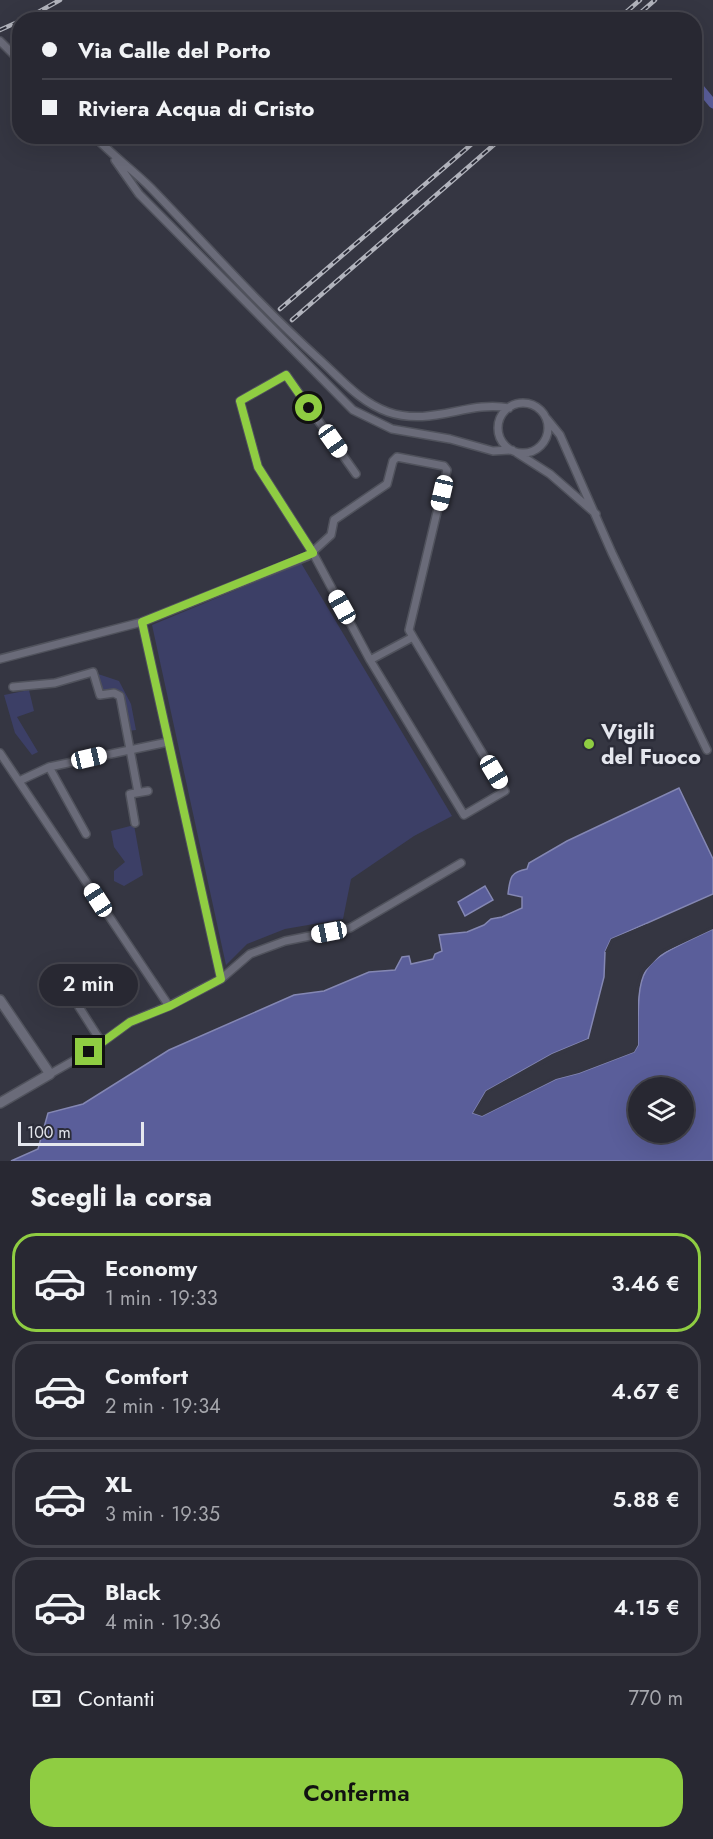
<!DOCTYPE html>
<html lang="it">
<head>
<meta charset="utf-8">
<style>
  :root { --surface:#282832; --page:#30303a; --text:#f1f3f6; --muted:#a5a6ac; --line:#44444d; --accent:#8fcd42 }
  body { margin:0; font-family:Jost,sans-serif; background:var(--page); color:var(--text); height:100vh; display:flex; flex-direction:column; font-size:22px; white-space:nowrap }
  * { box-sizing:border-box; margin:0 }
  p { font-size:20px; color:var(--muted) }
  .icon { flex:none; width:33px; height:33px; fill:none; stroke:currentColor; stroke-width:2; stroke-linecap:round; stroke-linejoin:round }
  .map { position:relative; height:1161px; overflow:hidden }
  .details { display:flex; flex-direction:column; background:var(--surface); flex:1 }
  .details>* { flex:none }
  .guide { position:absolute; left:12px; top:12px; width:690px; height:132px; border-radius:24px; box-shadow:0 6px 24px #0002,0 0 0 2px var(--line); display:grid; align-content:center; height:132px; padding:0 30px; background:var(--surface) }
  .controls { position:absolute; left:628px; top:1077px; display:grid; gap:12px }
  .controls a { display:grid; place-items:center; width:66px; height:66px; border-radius:50%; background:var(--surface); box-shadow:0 6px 24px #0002,0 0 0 2px var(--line); font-size:30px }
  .scale { position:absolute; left:18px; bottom:15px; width:126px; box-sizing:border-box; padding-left:6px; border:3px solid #e5e7ee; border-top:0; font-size:16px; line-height:21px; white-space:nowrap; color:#e5e7ee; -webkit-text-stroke:4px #2b2c38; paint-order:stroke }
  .end { position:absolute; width:27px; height:27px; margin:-14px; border:8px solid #8fcd42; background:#111; box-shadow:0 0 0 3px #111 }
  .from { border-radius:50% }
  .bubble { position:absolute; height:42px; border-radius:21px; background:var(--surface); box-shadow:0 6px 24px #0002,0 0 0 2px var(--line); font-size:20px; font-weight:600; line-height:42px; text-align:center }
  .car { position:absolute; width:18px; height:36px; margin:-18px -9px; border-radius:8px; box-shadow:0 0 4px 2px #0007; background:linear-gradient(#fff 24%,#345 0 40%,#fff 0 76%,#345 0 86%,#fff 0) }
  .guide b { display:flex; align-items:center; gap:21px; height:57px; font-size:22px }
  .guide b+b { border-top:2px solid var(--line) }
  .guide i { width:15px; height:15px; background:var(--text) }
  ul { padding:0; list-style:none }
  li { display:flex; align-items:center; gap:18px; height:99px; margin:0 12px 9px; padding:0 18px; border:3px solid var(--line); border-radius:24px }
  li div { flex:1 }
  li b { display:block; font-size:22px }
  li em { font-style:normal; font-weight:600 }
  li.selected { border-color:var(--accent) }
  li>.icon { width:54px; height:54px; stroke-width:1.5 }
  h2 { padding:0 30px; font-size:27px; line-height:72px }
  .pay { display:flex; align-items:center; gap:15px; height:66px; padding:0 30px; font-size:22px }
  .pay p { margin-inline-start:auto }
  .primary-button { display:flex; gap:12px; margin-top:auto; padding:12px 30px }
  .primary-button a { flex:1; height:69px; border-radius:24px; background:var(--accent); color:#111; font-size:24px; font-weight:600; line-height:69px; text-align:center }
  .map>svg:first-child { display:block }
</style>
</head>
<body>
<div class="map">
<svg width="713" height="1161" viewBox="0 0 713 1161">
  <rect width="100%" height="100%" fill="#353642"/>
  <!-- green -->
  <path fill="#3c3f66" d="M301 563 452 816 414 836 351 879 343 919 285 929 247 944 226 965 152 625Z
    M95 673 119 681 131 704 136 730 128 731 122 696 101 692Z
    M29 690 34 711 17 717 38 752 32 755 15 733 4 695Z
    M134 825 143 875 124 886 114 881V871L125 862 114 847 111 831Z"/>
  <!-- water -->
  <path fill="#5a5e9a" stroke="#8487b3" stroke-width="1.5" fill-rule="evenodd" d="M679 788 713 859V894L611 939 605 952 604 977 588 1039 552 1054 486 1091 473 1113 482 1116 556 1079 579 1073 634 1052 638 1045C638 961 637 965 713 929V1161H11L38 1149 48 1113 83 1104 169 1050 294 995 324 991 369 972 395 970 402 957 409 956 411 964 433 959 435 954 442 951 439 935 467 932 484 925 491 919 502 917 522 908V897L508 894C510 878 510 872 527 869L529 863 567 841ZM639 1088H684V1132H639Z
    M485 886 493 900 465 916 458 902Z"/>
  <!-- pier -->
  <path fill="#353642" d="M647 924V927L614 941 608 952H605L611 939Z
    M713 926V929L662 953 642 974 638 990V1045L634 1052 579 1073 556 1079 482 1116 473 1113 486 1091 552 1054 588 1039H591L488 1093 477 1112 482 1113 506 1102 555 1076 578 1070 632 1050 635 1044V990L640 972 661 950Z"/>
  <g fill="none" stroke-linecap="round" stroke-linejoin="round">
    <!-- canal -->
    <path stroke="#5a5e9a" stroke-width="9" d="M699 87 713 104"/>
    <defs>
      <path id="street" d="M0 41 20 61
        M94 136C112 155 133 170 151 188 207 246 260 306 320 360 341 379 360 402 388 412 432 427 468 400 509 408
        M115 160 139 194 353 410 392 429 450 439 493 451 512 450
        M498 428a25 25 0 1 1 50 0a25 25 0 1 1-50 0Z
        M547 419 560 435 612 553 707 750
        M517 453 550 474 596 514
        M356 474 286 375 240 401 258 467 313 553 370 660 464 815 505 791 413 637 370 660
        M142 622 221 979
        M0 659 142 622 308 556 331 535 334 520 387 484 393 461 397 457 444 466 447 470 409 630 413 637
        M13 687 55 683 93 672 100 695 114 693 120 696 138 792
        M0 753 169 1006
        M49 767 86 834
        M19 781 49 767 168 742
        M135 823 130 794 148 791
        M79 1007 102 1043
        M50 1074 89 1052 130 1022 169 1006 221 979 250 954 285 941 350 928 461 863"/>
      <path id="secondary" d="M0 1000 50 1074 0 1103"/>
    </defs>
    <!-- street casing -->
    <use href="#street" stroke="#50525c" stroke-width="10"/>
    <!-- secondary casing -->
    <use href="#secondary" stroke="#50525c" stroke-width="12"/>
    <!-- street -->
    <use href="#street" stroke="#6a6b79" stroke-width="7"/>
    <!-- secondary -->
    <use href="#secondary" stroke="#6a6b79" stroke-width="9"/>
    <defs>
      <path id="rail" d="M24 20 60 0
        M617 20 640 0
        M632 20 655 0
        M0 30 20 21
        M280 309 481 136
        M292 320 504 136"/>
    </defs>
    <!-- rail casing -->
    <use href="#rail" stroke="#b2b4bd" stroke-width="4.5"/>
    <!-- rail -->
    <use href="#rail" stroke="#2b2c38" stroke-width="2" stroke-dasharray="7" stroke-linecap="butt"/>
  </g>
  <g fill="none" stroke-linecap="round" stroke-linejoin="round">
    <!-- route -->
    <path stroke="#8fcd42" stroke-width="8" d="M89 1052 130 1022 170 1006 221 979 142 622 313 553 258 467 240 401 286 375 309 408"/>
  </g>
  <!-- markers -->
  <circle fill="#8fcd42" stroke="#2b2c38" stroke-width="2" cx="589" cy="744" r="6"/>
  <g text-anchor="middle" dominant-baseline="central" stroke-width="5" stroke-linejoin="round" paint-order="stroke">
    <!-- poi labels -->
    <g font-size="22" font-weight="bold" fill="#e5e7ee" stroke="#2b2c38" text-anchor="start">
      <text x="601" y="731">Vigili<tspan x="601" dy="25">del Fuoco</tspan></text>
    </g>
  </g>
</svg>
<div class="controls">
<a><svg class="icon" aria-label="layers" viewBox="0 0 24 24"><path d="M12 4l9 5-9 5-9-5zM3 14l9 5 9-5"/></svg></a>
</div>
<div class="scale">100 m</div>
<i class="end from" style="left:309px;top:408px"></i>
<i class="end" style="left:89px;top:1052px"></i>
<div class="bubble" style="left:39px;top:964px;width:99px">2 min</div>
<i class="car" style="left:333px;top:441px;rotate:145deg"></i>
<i class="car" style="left:442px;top:493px;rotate:193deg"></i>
<i class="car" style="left:342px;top:607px;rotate:331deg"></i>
<i class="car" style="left:89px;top:758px;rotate:77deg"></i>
<i class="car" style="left:494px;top:772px;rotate:149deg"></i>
<i class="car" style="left:98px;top:900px;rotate:327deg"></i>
<i class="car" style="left:329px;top:932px;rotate:259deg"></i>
<div class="guide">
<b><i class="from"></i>Via Calle del Porto</b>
<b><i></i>Riviera Acqua di Cristo</b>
</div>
</div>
<section class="details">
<h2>Scegli la corsa</h2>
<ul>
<li class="selected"><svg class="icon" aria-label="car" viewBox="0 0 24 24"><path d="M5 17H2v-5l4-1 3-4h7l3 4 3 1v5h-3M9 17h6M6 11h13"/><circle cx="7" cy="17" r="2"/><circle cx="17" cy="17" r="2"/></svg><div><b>Economy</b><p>1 min · 19:33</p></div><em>3.46 €</em></li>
<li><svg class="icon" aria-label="car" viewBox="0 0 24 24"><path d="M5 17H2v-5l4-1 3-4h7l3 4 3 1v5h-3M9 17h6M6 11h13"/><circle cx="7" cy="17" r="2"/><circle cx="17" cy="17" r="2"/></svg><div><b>Comfort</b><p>2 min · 19:34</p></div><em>4.67 €</em></li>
<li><svg class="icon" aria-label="car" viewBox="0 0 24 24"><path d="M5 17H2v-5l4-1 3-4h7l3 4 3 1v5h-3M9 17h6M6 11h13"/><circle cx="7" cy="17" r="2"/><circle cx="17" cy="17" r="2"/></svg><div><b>XL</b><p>3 min · 19:35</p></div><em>5.88 €</em></li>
<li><svg class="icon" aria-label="car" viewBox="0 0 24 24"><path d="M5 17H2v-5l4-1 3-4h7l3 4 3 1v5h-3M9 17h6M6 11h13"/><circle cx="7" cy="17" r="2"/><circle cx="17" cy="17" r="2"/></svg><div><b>Black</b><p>4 min · 19:36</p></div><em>4.15 €</em></li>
</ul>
<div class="pay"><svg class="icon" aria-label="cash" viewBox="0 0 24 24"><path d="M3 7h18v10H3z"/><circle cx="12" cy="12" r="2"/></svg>Contanti<p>770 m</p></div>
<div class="primary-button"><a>Conferma</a></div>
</section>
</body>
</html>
